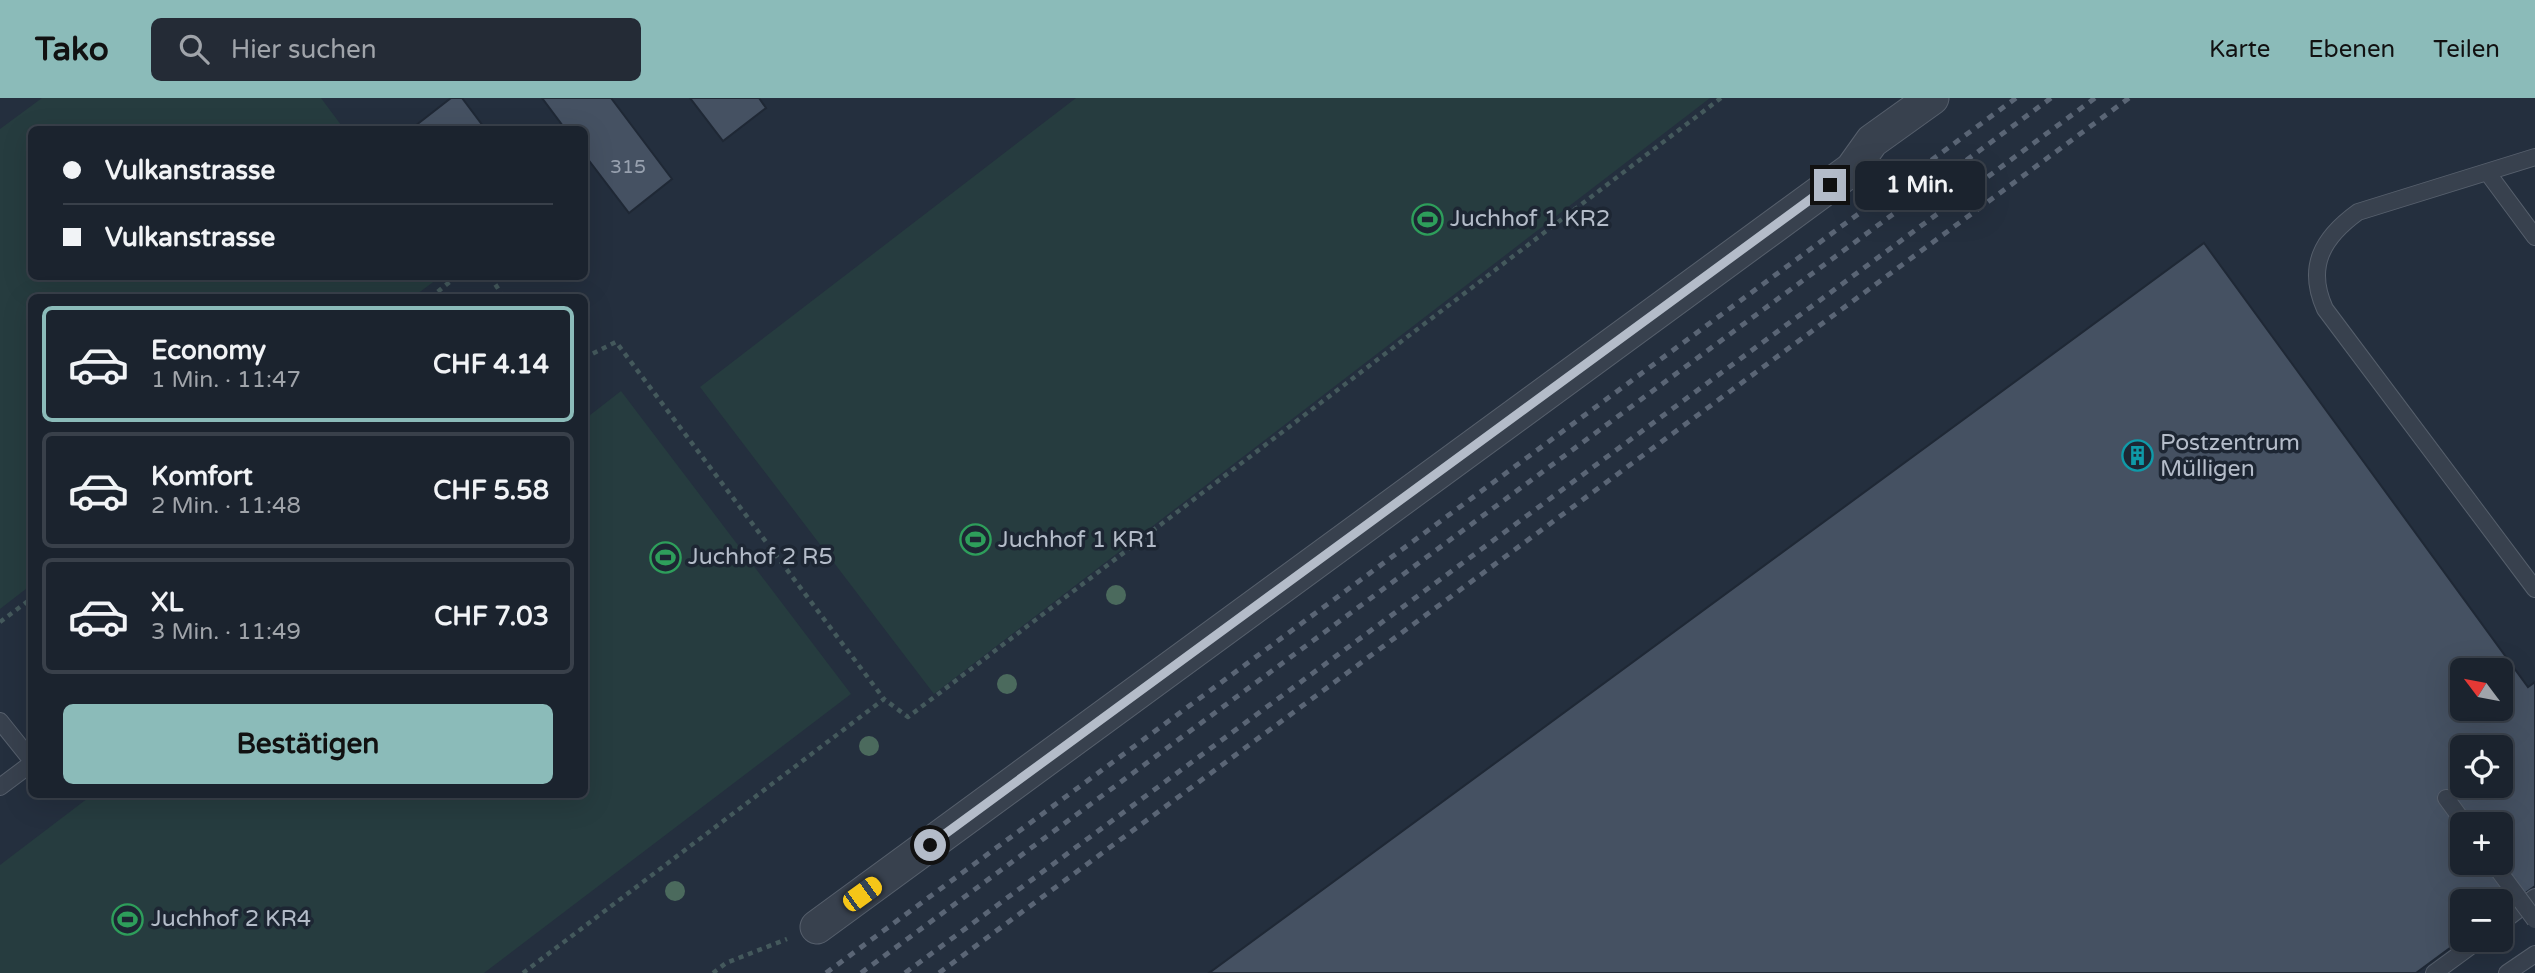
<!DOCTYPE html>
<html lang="de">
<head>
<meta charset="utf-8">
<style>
  :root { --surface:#1b232e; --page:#242b36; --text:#f1f3f6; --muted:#a0a4aa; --line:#39404a; --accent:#8bbbb9 }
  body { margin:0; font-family:"Varela Round",sans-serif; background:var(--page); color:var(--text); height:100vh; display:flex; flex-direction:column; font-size:26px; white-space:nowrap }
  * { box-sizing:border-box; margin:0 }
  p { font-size:23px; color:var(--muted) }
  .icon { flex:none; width:38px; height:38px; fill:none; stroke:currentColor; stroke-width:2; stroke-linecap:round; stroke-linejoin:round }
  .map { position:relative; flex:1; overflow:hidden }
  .details { position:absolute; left:28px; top:196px; width:560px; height:504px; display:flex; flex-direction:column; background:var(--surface); border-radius:10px; box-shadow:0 7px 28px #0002,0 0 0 2px var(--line) }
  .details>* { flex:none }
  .hud { position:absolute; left:28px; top:28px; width:560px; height:154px; border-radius:10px; box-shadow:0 7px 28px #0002,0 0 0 2px var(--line); display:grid; align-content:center; height:154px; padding:0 35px; background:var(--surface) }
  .needle { width:46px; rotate:302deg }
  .controls { position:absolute; left:2450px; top:560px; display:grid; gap:14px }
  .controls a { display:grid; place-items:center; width:63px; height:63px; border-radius:10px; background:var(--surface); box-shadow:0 7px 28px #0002,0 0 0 2px var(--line); font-size:35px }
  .end { position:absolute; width:32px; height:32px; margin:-16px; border:9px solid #b4bcc9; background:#111; box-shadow:0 0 0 4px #111 }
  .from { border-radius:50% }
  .bubble { position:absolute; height:49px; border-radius:10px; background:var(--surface); box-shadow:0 7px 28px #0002,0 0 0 2px var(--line); font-size:23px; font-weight:700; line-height:49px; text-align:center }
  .car { position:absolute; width:21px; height:42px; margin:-21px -10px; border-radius:9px; box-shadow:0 0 5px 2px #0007; background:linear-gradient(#f5c518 24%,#345 0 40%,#f5c518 0 76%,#345 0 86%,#f5c518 0) }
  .hud b { display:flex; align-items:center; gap:24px; height:66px; font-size:26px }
  .hud b+b { border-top:2px solid var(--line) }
  .hud i { width:18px; height:18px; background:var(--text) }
  ul { padding:12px 0 0; list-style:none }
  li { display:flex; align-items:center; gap:21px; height:116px; margin:0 14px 10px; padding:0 21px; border:4px solid var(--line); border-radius:10px }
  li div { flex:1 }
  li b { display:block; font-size:26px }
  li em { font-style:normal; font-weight:700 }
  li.selected { border-color:var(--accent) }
  li>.icon { width:63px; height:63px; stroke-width:1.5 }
  .cta { display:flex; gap:14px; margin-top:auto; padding:14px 35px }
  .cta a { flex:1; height:80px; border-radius:10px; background:var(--accent); color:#111; font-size:28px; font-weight:700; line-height:80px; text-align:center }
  header { display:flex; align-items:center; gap:42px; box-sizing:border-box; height:98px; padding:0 35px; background:var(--accent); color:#111 }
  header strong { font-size:33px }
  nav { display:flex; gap:38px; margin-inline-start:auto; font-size:24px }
  .search { width:490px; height:63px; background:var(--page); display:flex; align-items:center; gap:18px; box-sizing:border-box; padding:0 24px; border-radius:10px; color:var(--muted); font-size:26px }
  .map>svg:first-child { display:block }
</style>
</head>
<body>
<header>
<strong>Tako</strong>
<div class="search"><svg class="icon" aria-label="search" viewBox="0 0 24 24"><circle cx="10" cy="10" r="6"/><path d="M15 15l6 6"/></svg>Hier suchen</div>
<nav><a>Karte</a><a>Ebenen</a><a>Teilen</a></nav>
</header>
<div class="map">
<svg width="2535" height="875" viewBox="0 0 2535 875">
  <rect width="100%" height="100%" fill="#242f3e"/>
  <!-- green -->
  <path fill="#263c3f" d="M42 0H321L344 31 32 32V178L440 179 413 199 32 200 31 487 0 511V31Z
    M1076 0H1710L934 596 700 289Z
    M621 293 851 596 484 875H0V767L92 697 584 696 585 321Z"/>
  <!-- building -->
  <path fill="#455162" stroke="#1f2835" stroke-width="2" fill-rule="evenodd" d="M451 0H462L486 32H417L415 28Z
    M542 0H611L672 81 629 115 584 56V32H566Z
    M690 0H759L766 10 723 43Z
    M2204 145 2528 589 2535 584V788L2501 813V803H2462V841L2416 875H1209ZM2462 572H2501V611H2462ZM2462 649H2501V688H2462ZM2462 726H2501V765H2462Z"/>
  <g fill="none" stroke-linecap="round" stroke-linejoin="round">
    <defs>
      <path id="lane" d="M2535 59 2358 114C2322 140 2306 169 2325 211L2535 491
        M2487 74 2535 139
        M0 623 32 663
        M0 689 32 665
        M2446 700 2465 726
        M2501 825 2535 799
        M2434 875 2479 842
        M2507 875 2535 856"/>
      <path id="street" d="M817 829 1852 71 1872 43 1932 0"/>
    </defs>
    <!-- lane casing -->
    <use href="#lane" stroke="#565f6c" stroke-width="18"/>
    <!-- street casing -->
    <use href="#street" stroke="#565f6c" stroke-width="35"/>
    <!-- path -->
    <path stroke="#44595c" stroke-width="4.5" stroke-dasharray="5 5" stroke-linecap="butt" d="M490 178 504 200
      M430 200 457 178
      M584 260 616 244 884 601
      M0 524 32 500
      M523 875 884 601 908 619 1721 0
      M713 875 726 865 787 841"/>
    <!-- lane -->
    <use href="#lane" stroke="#38414e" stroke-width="16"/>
    <!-- street -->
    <use href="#street" stroke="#38414e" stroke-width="33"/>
    <!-- rail -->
    <path stroke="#5a6575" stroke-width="5" stroke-dasharray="7 7" stroke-linecap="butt" d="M826 875 2016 0
      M861 875 2051 0
      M905 875 2095 0
      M939 875 2129 0"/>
    <defs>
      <path id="lane-bridge" d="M2493 765 2535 822"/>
    </defs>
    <!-- lane-bridge casing -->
    <use href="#lane-bridge" stroke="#565f6c" stroke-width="18" stroke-linecap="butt"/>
    <!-- lane-bridge -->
    <use href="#lane-bridge" stroke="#38414e" stroke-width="16"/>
  </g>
  <!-- trees -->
  <g fill="#4b6a5d">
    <circle cx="1116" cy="497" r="10"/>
    <circle cx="1007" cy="586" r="10"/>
    <circle cx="869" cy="648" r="10"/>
    <circle cx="675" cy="793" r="10"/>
  </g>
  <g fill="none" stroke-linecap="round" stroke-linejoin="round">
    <!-- route -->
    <path stroke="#b4bcc9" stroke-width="9" d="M930 747 1830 87"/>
  </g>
  <!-- icons -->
  <defs>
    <symbol id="stadium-ring" viewBox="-11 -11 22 22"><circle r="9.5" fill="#1d2633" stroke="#2e9e5b" stroke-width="1.5"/><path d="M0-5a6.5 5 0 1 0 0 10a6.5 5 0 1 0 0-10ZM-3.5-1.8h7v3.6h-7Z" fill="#2e9e5b"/></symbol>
    <symbol id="building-ring" viewBox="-11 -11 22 22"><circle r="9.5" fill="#1d2633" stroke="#0f9aa8" stroke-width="1.5"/><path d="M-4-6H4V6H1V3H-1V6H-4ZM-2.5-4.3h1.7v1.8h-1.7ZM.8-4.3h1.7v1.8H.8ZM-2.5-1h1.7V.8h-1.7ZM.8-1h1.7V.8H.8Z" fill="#0f9aa8"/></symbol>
  </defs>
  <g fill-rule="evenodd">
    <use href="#stadium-ring" x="1410" y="104" width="35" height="35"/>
    <use href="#building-ring" x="2120" y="340" width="35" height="35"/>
    <use href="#stadium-ring" x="958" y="424" width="35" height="35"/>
    <use href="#stadium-ring" x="648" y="442" width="35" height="35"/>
    <use href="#stadium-ring" x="110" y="804" width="35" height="35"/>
  </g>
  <g text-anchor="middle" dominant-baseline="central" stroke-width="7" stroke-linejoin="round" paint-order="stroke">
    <!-- number labels -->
    <g font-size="19" fill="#98a1af">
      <text x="628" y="69">315</text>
    </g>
    <!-- poi labels -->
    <g font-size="23" fill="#b4bcc9" stroke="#1d2633" text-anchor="start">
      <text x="1450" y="121">Juchhof 1 KR2</text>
      <text x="2160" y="345">Postzentrum<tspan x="2160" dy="26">Mülligen</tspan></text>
      <text x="998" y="442">Juchhof 1 KR1</text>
      <text x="688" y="459">Juchhof 2 R5</text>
      <text x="151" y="821">Juchhof 2 KR4</text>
    </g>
  </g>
</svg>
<div class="controls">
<a><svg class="needle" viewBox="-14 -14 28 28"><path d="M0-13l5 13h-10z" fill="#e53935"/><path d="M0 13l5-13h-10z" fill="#a0a4aa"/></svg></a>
<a><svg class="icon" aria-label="locate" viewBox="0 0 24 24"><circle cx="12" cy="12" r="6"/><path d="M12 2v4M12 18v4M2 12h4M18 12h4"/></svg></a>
<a>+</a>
<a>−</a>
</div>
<i class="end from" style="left:930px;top:747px"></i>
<i class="end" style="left:1830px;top:87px"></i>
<div class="bubble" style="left:1855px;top:63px;width:130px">1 Min.</div>
<i class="car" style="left:862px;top:796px;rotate:54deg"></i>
<div class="hud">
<b><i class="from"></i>Vulkanstrasse</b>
<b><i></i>Vulkanstrasse</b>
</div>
<section class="details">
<ul>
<li class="selected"><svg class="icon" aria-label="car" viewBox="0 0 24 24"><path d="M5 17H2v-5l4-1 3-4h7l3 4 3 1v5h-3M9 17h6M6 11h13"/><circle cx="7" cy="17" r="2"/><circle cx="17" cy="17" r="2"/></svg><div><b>Economy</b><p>1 Min. · 11:47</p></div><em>CHF 4.14</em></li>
<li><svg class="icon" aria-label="car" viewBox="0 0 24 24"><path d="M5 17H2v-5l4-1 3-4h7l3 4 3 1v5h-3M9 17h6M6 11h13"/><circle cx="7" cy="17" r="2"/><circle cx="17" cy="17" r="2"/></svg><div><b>Komfort</b><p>2 Min. · 11:48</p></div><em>CHF 5.58</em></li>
<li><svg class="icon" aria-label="car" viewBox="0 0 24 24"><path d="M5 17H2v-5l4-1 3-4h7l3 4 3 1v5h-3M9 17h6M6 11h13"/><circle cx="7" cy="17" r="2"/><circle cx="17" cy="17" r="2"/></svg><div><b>XL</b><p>3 Min. · 11:49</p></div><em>CHF 7.03</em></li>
</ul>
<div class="cta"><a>Bestätigen</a></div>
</section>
</div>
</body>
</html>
